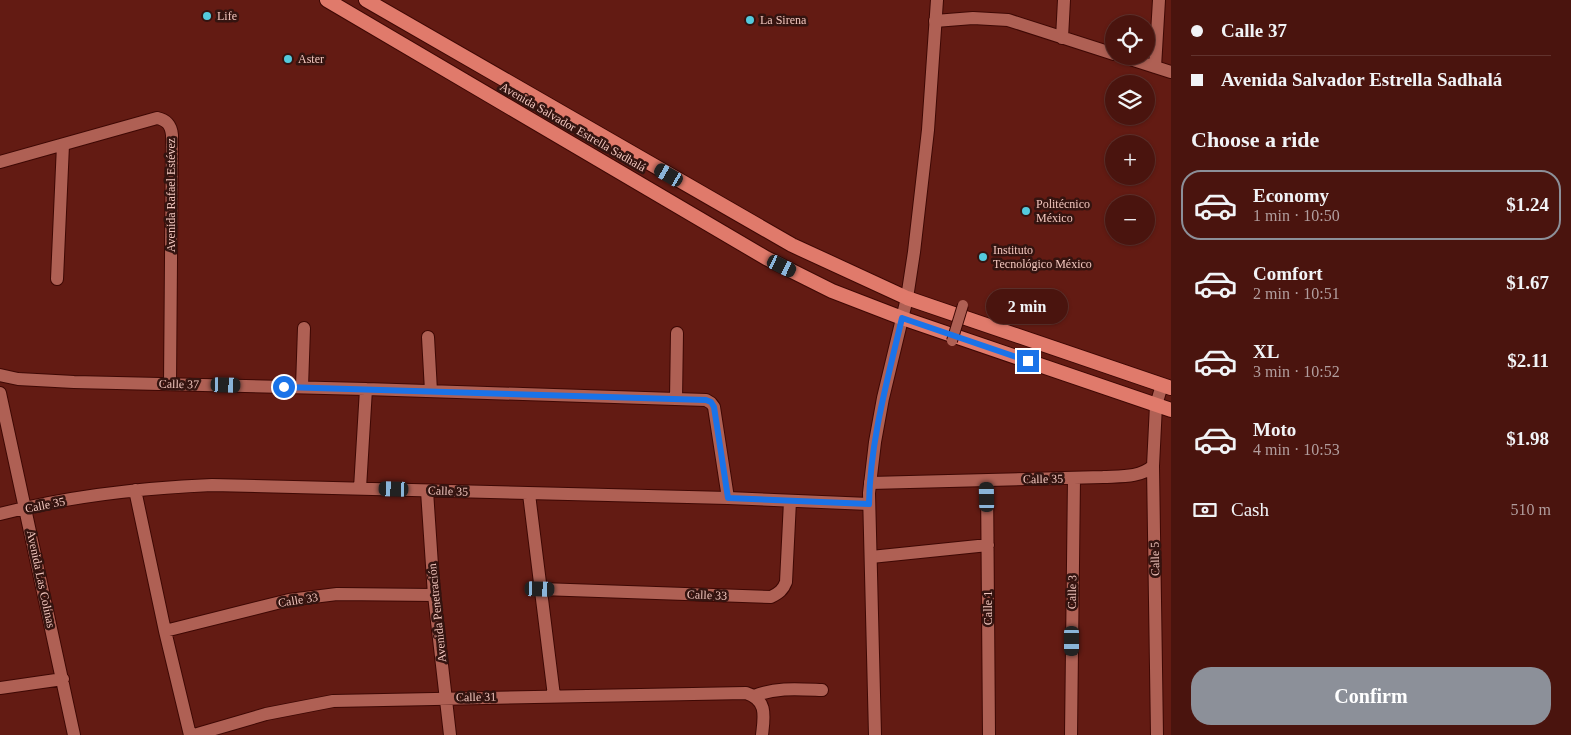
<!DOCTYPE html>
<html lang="en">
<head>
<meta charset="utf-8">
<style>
  :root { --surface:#4a140e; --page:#54211c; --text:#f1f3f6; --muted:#b29e9e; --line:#61332e; --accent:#8c9099 }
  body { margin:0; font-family:Georgia,serif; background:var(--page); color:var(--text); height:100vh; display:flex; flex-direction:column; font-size:19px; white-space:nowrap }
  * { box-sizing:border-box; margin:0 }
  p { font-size:16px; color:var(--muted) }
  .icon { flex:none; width:28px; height:28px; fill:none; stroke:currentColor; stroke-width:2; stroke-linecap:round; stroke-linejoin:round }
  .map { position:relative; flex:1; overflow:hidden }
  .drawer { display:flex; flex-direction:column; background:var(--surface); width:400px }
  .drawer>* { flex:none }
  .hud { display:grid; align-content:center; height:110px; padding:0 20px; background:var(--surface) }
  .buttons { position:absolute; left:1105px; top:15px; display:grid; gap:10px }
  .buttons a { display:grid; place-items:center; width:50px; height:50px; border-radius:50%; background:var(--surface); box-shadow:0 1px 4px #0004,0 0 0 1px var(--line); font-size:25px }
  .end { position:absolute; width:22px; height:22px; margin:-11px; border:6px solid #1a73e8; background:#fff; box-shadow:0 0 0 2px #fff }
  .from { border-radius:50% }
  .bubble { position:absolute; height:35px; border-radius:18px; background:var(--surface); box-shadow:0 1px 4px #0004,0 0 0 1px var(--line); font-size:16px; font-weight:700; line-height:35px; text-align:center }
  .car { position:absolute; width:15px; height:30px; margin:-15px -8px; border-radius:6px; box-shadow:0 0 4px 1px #0007; background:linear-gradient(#222 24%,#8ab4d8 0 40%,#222 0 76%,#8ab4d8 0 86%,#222 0) }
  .hud b { display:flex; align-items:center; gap:18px; height:48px; font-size:19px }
  .hud b+b { border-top:1px solid var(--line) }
  .hud i { width:12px; height:12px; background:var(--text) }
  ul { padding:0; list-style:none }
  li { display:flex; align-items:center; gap:15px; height:70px; margin:0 10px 8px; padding:0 10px; border:2px solid transparent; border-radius:20px }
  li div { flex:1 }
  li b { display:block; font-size:19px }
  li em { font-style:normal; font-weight:700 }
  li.on { border-color:var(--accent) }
  li>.icon { width:45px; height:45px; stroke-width:1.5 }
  h2 { padding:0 20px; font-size:22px; line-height:60px }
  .pay { display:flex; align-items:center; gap:12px; height:55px; padding:0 20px; font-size:19px }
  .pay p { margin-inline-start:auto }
  .action { display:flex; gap:10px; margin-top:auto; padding:10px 20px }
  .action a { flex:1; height:58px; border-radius:20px; background:var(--accent); color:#fff; font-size:20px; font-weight:700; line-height:58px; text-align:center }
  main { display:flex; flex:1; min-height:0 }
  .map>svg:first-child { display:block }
</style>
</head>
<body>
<main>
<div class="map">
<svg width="1171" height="735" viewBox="0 0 1171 735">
  <rect width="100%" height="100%" fill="#631b13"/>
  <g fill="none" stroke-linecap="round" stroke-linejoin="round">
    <defs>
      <path id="minor" d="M935 21 973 18 1008 20 1114 54
        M1062 38 1064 0
        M1121 56 1171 72
        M1155 67 1159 0
        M0 162 157 118C167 120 171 125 172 135L170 384
        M57 279 63 145
        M428 337 431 391
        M0 375 18 379 74 382 366 389 706 400 711 403 714 407 728 498
        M302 387 304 328
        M0 393 74 735
        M676 399 677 333
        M987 481 989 735
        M870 483 1103 477C1119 476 1140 478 1153 466
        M360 488 366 389
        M135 490 165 631 190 735
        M427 491 434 595 450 735
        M529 494 554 696
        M0 514C69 496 141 488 212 485L728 498 869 504
        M871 557 988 545
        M541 589 771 597C779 593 783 590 786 582L790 501
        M165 631 289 600 337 594 434 595
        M0 688 63 679
        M754 696C776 687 798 689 822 690
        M194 735 266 714 333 701 746 693C768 700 764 717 762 735
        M1071 735 1074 478
        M1157 735 1153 466 1156 405 1162 385"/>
      <path id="tertiary" d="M907 298 914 252 928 130 937 0"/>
      <path id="secondary" d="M875 735 869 493 875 442 883 398 907 298"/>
      <path id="trunk" d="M327 0 766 258 832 291 902 318 1171 410
        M366 0 792 245 907 298 1171 388"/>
    </defs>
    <!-- minor casing -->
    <use href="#minor" stroke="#3e0804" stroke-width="14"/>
    <!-- tertiary casing -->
    <use href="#tertiary" stroke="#3e0804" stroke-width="14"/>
    <!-- secondary casing -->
    <use href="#secondary" stroke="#3e0804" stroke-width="14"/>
    <!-- trunk casing -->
    <use href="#trunk" stroke="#3e0804" stroke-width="16"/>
    <!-- minor -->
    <use href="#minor" stroke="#af6054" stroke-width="12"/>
    <!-- tertiary -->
    <use href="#tertiary" stroke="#af6054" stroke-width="12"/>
    <!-- secondary -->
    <use href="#secondary" stroke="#af6054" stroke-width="12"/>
    <!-- trunk -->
    <use href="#trunk" stroke="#e07a6b" stroke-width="14"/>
    <defs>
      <path id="pedestrian-bridge" d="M952 341 963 305"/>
    </defs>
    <!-- pedestrian-bridge casing -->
    <use href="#pedestrian-bridge" stroke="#3e0804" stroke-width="12" stroke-linecap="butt"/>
    <!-- pedestrian-bridge -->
    <use href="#pedestrian-bridge" stroke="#af6054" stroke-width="10"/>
  </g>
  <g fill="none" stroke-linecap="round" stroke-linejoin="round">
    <!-- route -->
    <path stroke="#1a73e8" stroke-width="6" d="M284 387 706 400 711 402 714 407 728 498 869 504C870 441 888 378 902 318L1028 361"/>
  </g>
  <!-- markers -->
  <g fill="#54cadd" stroke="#341410" stroke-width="2">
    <circle cx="207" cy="16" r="5"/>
    <circle cx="750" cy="20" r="5"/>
    <circle cx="288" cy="59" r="5"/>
    <circle cx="1026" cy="211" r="5"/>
    <circle cx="983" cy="257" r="5"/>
  </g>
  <g text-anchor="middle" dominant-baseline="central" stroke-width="5" stroke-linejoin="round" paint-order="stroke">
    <!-- poi labels -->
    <g font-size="12" fill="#f3c7bf" stroke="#341410" text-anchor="start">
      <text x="217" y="16">Life</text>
      <text x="760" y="20">La Sirena</text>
      <text x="298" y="59">Aster</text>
      <text x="1036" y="204">Politécnico<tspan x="1036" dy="14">México</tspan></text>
      <text x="993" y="250">Instituto<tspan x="993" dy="14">Tecnológico México</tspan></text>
    </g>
    <!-- street labels -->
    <g font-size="12" fill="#f3c7bf" stroke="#341410">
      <text transform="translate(573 127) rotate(30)">Avenida Salvador Estrella Sadhalá</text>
      <text transform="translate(171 195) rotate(-90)">Avenida Rafael Estévez</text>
      <text transform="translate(179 384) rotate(1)">Calle 37</text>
      <text transform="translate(1043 479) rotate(-1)">Calle 35</text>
      <text transform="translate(448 491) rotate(2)">Calle 35</text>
      <text transform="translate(45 505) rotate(-11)">Calle 35</text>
      <text transform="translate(1155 559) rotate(-91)">Calle 5</text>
      <text transform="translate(41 579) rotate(78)">Avenida Las Colinas</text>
      <text transform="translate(1072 592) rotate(-89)">Calle 3</text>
      <text transform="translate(707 595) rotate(2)">Calle 33</text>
      <text transform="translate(298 600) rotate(-9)">Calle 33</text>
      <text transform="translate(988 608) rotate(-90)">Calle 1</text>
      <text transform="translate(437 613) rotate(-96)">Avenida Penetración</text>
      <text transform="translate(476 697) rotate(-1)">Calle 31</text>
    </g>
  </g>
</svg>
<div class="buttons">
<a><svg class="icon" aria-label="locate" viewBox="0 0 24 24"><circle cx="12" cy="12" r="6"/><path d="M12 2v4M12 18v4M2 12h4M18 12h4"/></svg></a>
<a><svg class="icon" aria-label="layers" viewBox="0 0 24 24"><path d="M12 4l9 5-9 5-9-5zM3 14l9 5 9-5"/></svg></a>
<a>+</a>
<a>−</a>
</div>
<i class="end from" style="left:284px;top:387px"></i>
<i class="end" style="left:1028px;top:361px"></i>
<div class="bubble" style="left:986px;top:289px;width:82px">2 min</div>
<i class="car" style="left:669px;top:175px;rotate:300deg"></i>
<i class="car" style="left:782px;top:266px;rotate:116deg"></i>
<i class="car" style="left:226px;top:385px;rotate:92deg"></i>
<i class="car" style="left:394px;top:489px;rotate:272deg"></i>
<i class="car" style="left:987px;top:497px;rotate:359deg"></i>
<i class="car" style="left:540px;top:589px;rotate:92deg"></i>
<i class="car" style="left:1072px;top:641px;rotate:180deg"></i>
</div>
<section class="drawer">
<div class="hud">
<b><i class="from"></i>Calle 37</b>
<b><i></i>Avenida Salvador Estrella Sadhalá</b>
</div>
<h2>Choose a ride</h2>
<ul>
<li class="on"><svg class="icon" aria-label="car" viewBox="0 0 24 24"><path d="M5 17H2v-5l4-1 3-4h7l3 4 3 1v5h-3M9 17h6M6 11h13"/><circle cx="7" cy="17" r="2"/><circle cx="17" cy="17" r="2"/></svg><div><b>Economy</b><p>1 min · 10:50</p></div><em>$1.24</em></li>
<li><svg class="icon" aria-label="car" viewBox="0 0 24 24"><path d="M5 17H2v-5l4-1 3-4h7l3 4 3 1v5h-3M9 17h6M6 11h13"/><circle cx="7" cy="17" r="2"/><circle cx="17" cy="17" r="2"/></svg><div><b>Comfort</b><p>2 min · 10:51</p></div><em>$1.67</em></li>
<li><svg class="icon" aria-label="car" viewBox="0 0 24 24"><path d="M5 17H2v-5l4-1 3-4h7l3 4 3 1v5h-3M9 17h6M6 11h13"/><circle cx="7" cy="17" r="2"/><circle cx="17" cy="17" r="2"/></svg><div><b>XL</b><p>3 min · 10:52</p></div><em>$2.11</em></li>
<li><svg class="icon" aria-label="car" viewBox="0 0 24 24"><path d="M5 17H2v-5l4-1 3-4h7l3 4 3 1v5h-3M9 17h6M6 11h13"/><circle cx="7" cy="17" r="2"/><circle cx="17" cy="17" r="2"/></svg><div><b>Moto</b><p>4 min · 10:53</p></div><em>$1.98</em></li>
</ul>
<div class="pay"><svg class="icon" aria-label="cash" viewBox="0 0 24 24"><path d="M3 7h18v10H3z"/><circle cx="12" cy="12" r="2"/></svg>Cash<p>510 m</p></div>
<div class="action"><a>Confirm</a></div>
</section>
</main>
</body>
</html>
